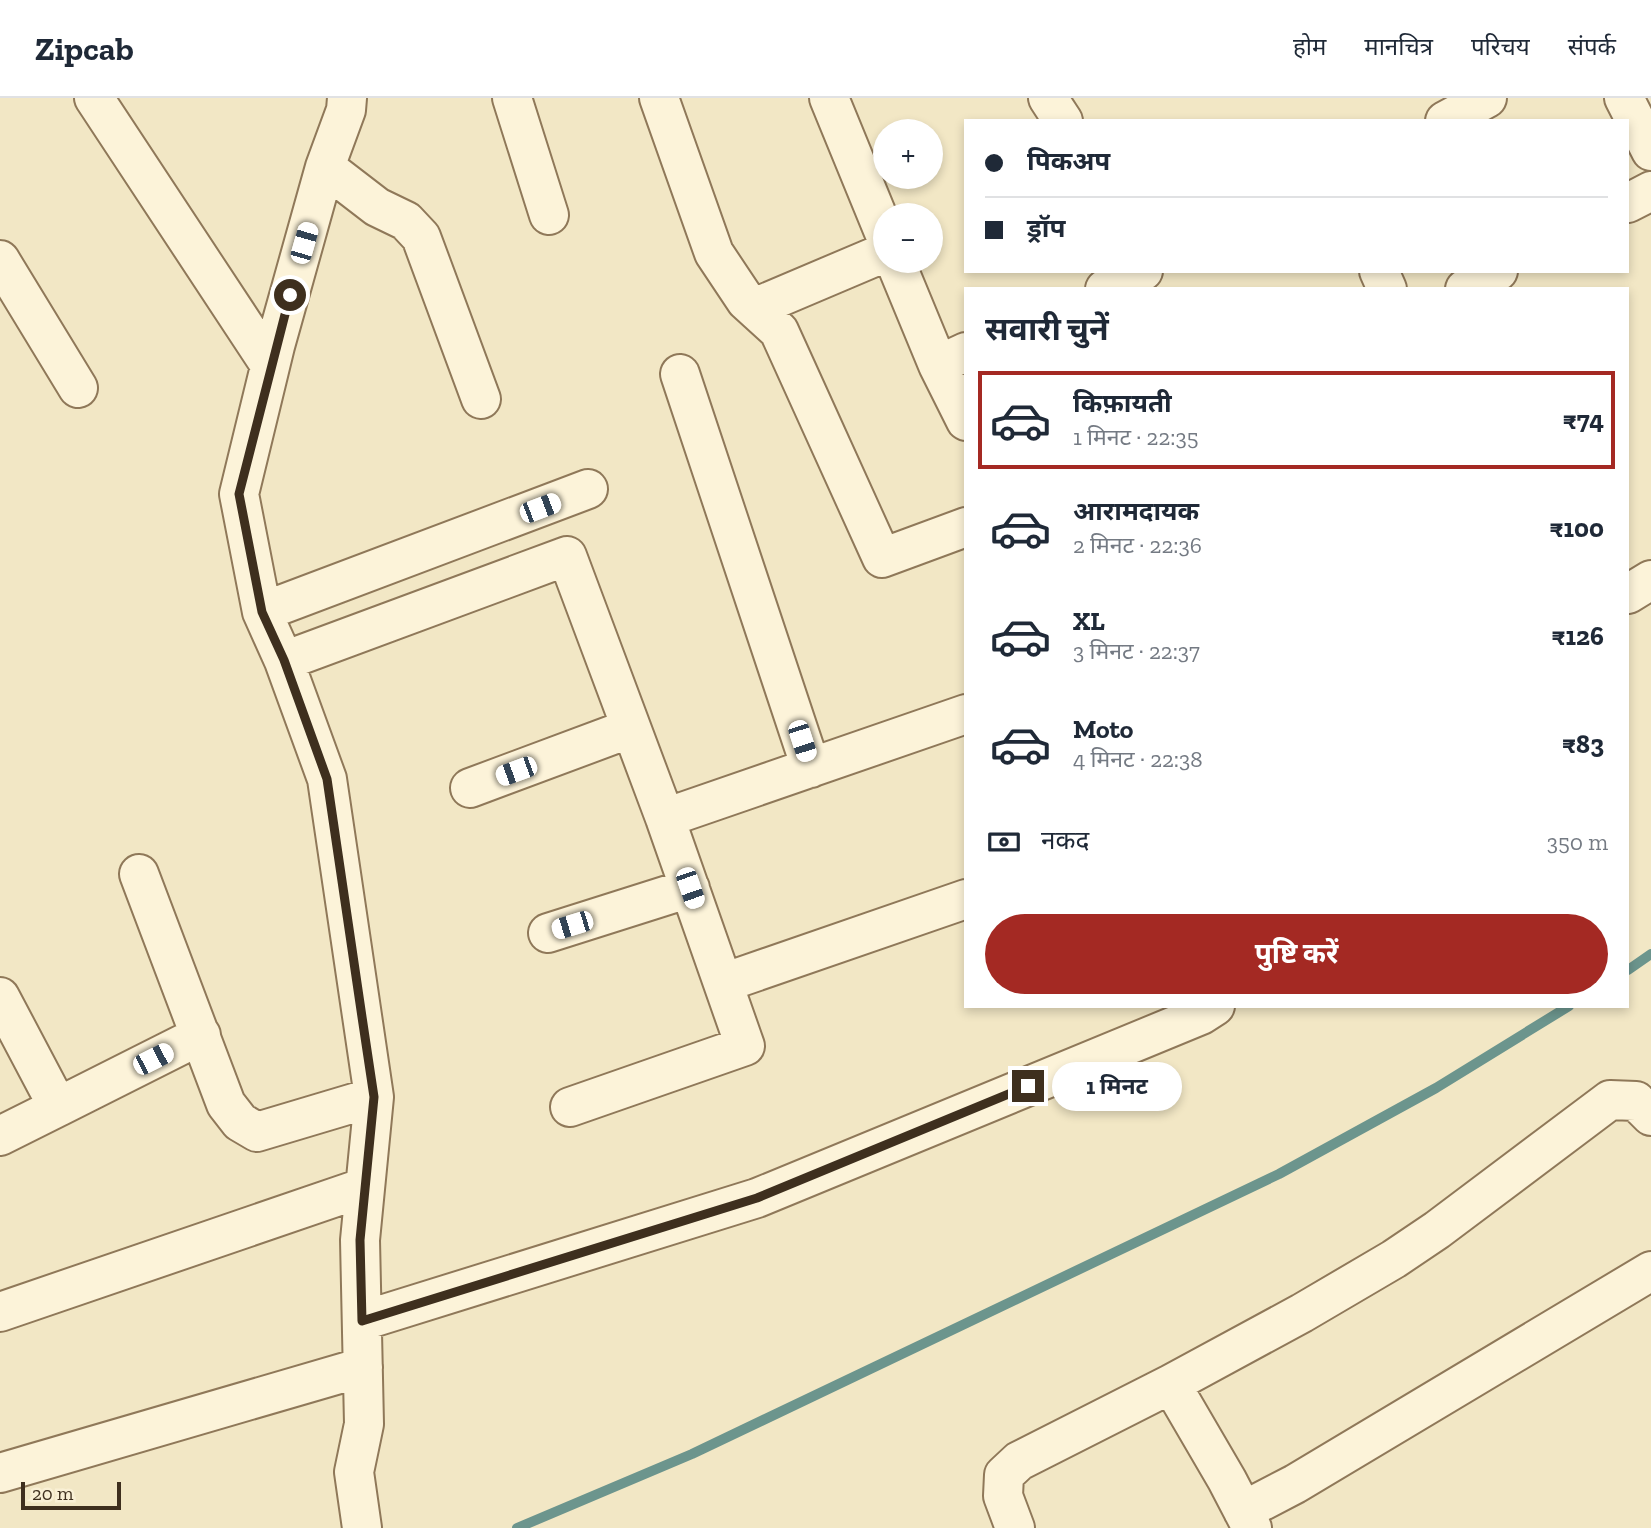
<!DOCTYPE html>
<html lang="hi">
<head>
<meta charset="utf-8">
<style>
  :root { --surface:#fff; --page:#f2f2f3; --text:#1f2937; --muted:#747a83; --line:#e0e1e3; --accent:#a42923 }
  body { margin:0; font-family:"Zilla Slab","Noto Sans Devanagari",serif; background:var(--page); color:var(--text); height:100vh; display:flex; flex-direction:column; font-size:26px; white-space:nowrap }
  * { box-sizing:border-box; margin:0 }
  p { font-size:23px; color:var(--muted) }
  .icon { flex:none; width:38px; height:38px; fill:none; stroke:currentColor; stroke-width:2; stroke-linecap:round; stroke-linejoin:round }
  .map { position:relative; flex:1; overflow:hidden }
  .details { position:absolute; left:964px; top:189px; width:665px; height:721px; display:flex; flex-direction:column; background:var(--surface); border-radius:0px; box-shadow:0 4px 10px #0003 }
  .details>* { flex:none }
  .banner { position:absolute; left:964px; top:21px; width:665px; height:154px; border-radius:0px; box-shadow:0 4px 10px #0003; display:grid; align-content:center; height:154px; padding:0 21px; background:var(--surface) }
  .tools { position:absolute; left:873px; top:21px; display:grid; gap:14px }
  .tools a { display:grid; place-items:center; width:70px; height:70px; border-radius:50%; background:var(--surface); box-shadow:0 4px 10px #0003; font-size:35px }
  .scale { position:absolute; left:21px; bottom:18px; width:100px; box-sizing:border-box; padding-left:7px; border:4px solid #3e2f1e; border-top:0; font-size:19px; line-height:24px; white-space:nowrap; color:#3e2f1e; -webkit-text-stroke:5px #f9f0d5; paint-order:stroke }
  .end { position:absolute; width:32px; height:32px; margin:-16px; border:9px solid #3e2f1e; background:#fff; box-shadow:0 0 0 4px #fff }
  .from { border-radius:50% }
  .bubble { position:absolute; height:49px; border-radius:24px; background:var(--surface); box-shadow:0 4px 10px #0003; font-size:23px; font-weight:700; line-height:49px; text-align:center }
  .car { position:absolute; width:21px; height:42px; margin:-21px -10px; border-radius:9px; box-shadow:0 0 5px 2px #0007; background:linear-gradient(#fff 24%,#345 0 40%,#fff 0 76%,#345 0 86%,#fff 0) }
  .banner b { display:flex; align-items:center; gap:24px; height:66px; font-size:26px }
  .banner b+b { border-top:2px solid var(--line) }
  .banner i { width:18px; height:18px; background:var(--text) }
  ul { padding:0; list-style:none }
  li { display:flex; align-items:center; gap:21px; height:98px; margin:0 14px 10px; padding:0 7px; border:4px solid transparent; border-radius:0px }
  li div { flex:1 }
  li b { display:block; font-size:26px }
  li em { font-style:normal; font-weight:700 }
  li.current { border-color:var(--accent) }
  li>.icon { width:63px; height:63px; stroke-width:1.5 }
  h2 { padding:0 21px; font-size:32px; line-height:84px }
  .pay { display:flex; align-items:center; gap:18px; height:77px; padding:0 21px; font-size:26px }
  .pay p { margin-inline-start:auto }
  .action { display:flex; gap:14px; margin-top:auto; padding:14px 21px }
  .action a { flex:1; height:80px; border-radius:42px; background:var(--accent); color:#fff; font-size:28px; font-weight:700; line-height:80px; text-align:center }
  header { display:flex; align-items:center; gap:42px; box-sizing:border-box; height:98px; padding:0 35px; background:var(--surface); border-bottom:2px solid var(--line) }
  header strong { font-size:33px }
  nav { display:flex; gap:38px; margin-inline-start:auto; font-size:24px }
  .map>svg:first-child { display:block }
</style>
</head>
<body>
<header>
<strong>Zipcab</strong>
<nav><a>होम</a><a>मानचित्र</a><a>परिचय</a><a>संपर्क</a></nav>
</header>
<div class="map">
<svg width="1651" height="1430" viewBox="0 0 1651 1430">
  <rect width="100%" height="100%" fill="#f2e7c5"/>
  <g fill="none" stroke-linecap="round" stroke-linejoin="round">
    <!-- stream -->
    <path stroke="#6c958d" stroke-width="10" d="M1628 872 1651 856
      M517 1430 692 1356 1279 1076 1436 990 1569 908"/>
    <defs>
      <path id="minor" d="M94 0 270 267
        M347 0 346 12 325 69 275 248 239 396 262 514 284 563 327 681 374 999 360 1142 364 1326 354 1374 362 1430
        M512 0 549 117
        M659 0 714 155 746 203 779 233 882 460 966 429
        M829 0 886 139
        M1048 0 1063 23
        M1624 0 1651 53
        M1445 23 1487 0
        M325 69 377 109 406 123 421 139 481 301
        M1628 105 1651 93
        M0 162 78 290
        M895 163 938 267
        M1379 173 1387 191
        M1105 191 1143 173
        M1465 191 1498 173
        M754 210 886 154
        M966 254 938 267 966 323
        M680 276 811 670
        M1628 496 1651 482
        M262 514 588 391
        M284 563 567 458 665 720
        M470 690 631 630
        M139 776 226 1006 240 1024 257 1034 374 999
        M548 835 690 790
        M723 885 966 801
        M0 899 58 1009 0 1038
        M58 1009 201 937
        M570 1009 745 948 665 720 966 616
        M0 1214 365 1089
        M362 1223 757 1100 1201 917 1215 908
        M1171 1286 1227 1382 1252 1430
        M0 1375 363 1269
        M1243 1413 1295 1386 1651 1173
        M1015 1430 1003 1398 1004 1377 1019 1363 1171 1286 1302 1215 1394 1161 1437 1132 1610 1002 1636 1003 1651 1018"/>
    </defs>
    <!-- minor casing -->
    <use href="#minor" stroke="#8f7859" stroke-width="42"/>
    <!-- minor -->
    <use href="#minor" stroke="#fcf3d9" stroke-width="38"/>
  </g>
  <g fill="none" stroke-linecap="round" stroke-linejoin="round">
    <!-- route -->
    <path stroke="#3e2f1e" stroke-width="9" d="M290 197 239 396 262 514 284 562 327 681 362 919 374 999 360 1142 362 1223 757 1100 1028 988"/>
  </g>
</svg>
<div class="tools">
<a>+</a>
<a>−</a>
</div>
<div class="scale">20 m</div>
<i class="end from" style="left:290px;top:197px"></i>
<i class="end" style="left:1028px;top:988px"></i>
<div class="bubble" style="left:1052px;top:964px;width:130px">1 मिनट</div>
<i class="car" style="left:304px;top:145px;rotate:16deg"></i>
<i class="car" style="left:540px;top:410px;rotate:69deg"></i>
<i class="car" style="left:802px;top:643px;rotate:162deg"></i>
<i class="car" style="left:516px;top:673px;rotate:250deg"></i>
<i class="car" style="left:690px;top:790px;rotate:161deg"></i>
<i class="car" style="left:572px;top:827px;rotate:253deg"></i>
<i class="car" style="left:153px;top:961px;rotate:63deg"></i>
<div class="banner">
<b><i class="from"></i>पिकअप</b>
<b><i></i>ड्रॉप</b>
</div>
<section class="details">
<h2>सवारी चुनें</h2>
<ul>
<li class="current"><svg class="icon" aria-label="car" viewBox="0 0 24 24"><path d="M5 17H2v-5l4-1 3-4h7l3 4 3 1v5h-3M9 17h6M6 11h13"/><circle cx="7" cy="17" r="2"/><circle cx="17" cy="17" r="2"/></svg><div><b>किफ़ायती</b><p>1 मिनट · 22:35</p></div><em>₹74</em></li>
<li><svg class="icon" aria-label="car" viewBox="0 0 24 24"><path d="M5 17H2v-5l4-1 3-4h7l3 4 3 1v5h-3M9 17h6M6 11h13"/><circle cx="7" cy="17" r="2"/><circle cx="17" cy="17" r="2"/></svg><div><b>आरामदायक</b><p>2 मिनट · 22:36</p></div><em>₹100</em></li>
<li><svg class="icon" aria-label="car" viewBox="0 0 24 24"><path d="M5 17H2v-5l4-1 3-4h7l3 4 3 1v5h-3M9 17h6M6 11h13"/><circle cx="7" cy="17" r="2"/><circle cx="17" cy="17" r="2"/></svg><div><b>XL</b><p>3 मिनट · 22:37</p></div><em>₹126</em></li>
<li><svg class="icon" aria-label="car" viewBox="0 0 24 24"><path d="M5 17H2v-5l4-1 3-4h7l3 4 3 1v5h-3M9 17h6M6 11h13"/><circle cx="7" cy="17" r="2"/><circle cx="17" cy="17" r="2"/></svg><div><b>Moto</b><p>4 मिनट · 22:38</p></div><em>₹83</em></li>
</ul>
<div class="pay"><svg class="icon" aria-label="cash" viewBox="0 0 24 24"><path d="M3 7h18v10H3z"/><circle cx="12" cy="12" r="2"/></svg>नकद<p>350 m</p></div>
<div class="action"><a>पुष्टि करें</a></div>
</section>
</div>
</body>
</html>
